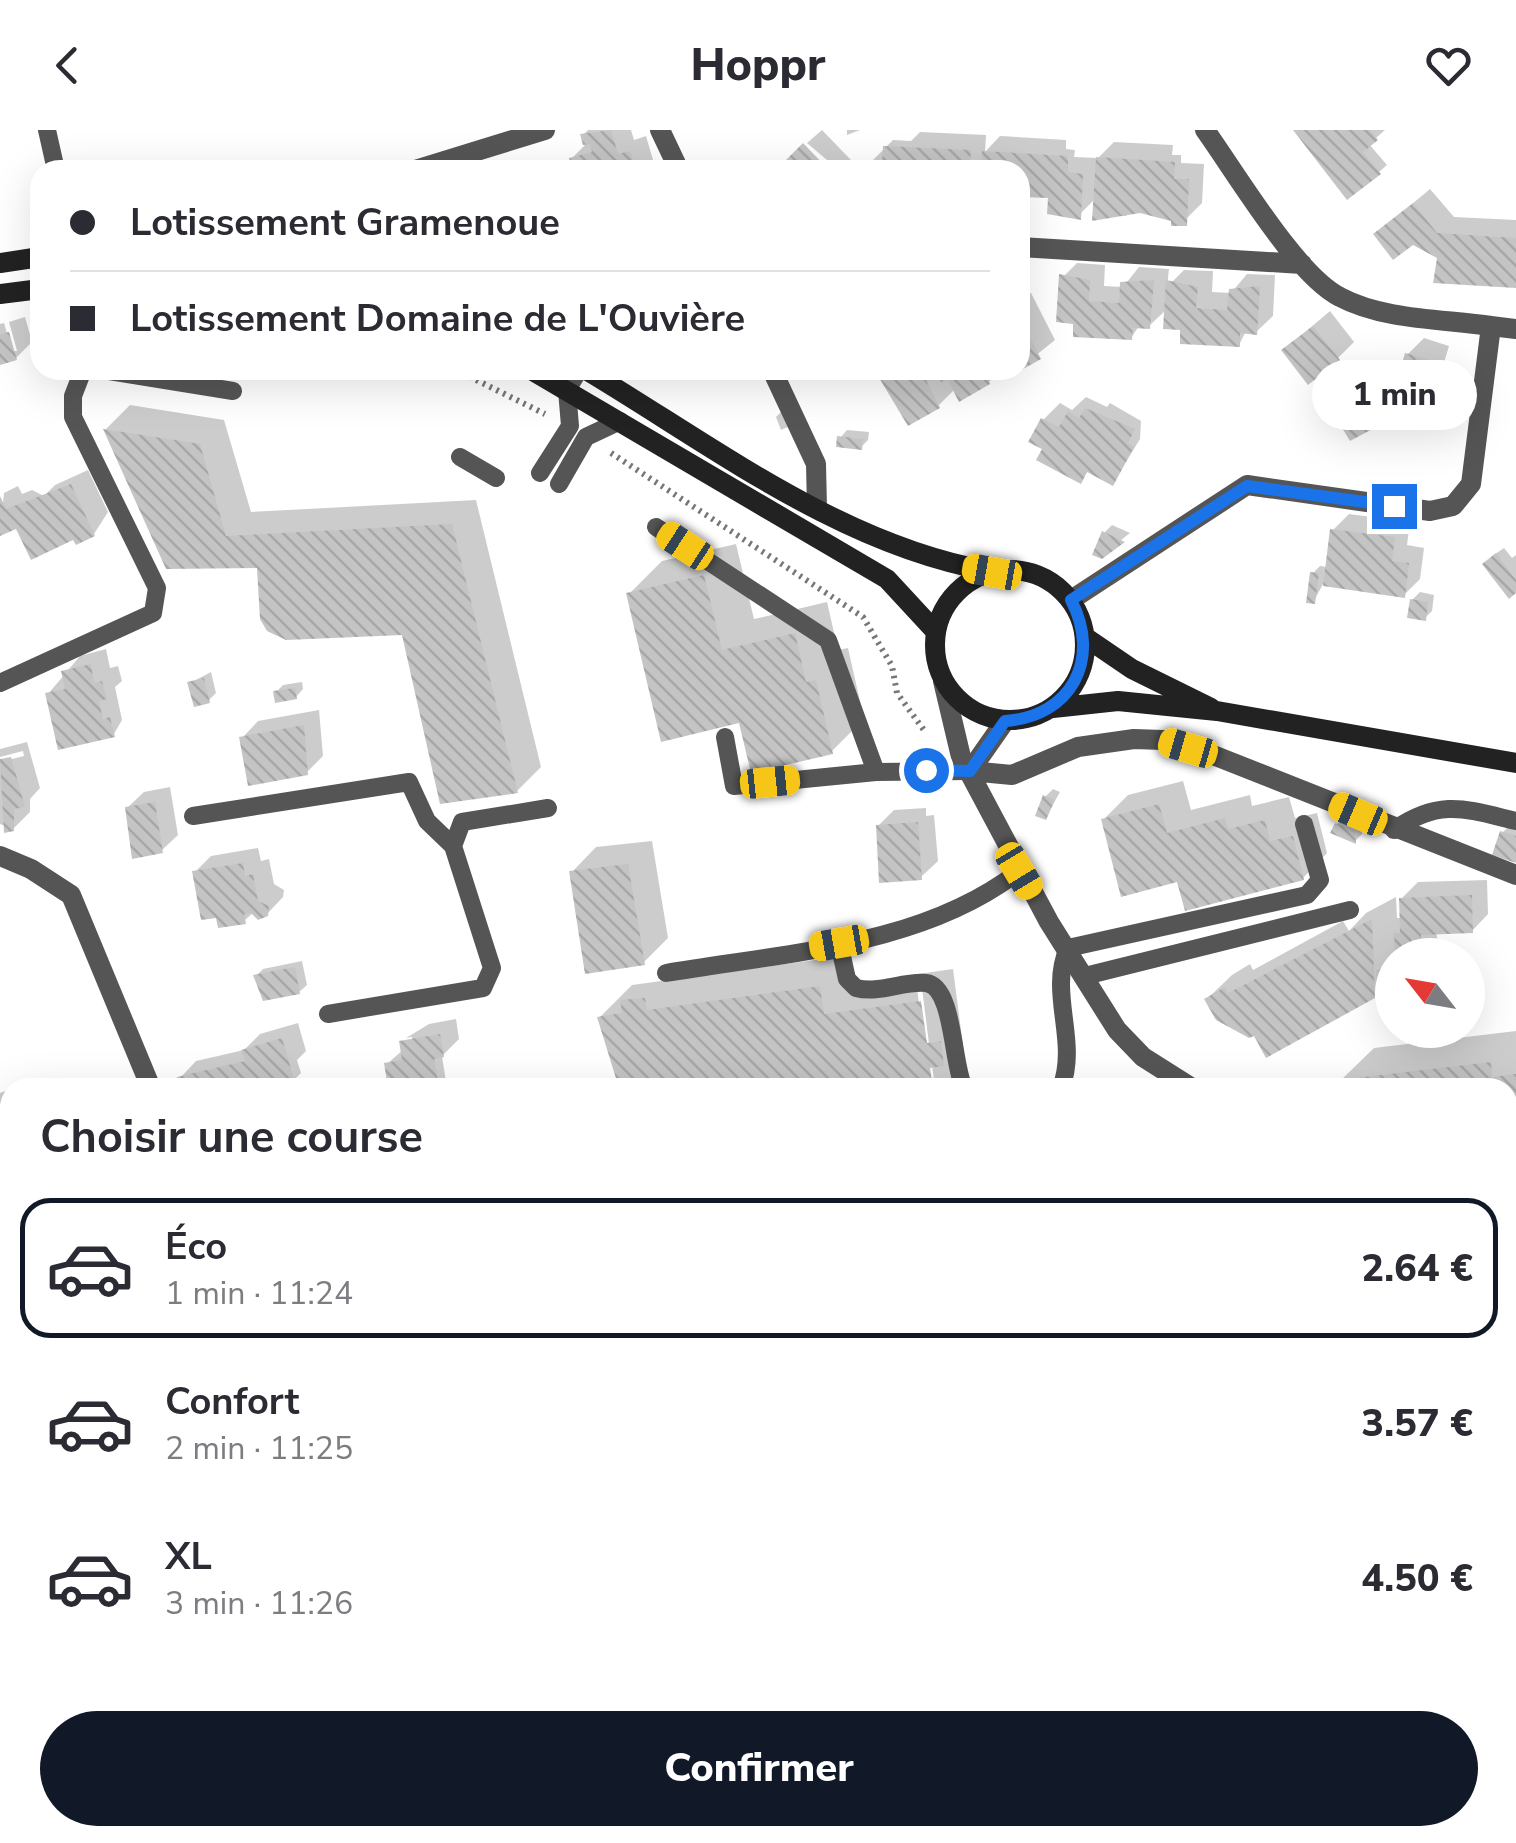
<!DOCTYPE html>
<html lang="fr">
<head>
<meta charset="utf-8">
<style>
  :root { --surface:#fff; --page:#f7f7f7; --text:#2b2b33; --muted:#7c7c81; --line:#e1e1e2; --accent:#111827 }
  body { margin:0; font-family:"Nunito Sans",sans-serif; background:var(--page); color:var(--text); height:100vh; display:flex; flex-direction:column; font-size:38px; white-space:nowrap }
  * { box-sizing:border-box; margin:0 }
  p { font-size:32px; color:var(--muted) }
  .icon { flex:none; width:55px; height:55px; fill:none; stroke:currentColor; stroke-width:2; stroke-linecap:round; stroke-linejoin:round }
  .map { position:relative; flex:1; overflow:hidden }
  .side { position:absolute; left:0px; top:948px; width:1518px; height:768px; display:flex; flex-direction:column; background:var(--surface); border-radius:30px 30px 0 0; box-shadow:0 10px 40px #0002 }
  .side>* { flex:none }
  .banner { position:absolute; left:30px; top:30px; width:1000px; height:220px; border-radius:30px; box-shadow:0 10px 40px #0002; display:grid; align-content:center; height:220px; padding:0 40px; background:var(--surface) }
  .needle { width:65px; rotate:301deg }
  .buttons { position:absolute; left:1375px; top:808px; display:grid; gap:20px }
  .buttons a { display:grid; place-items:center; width:110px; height:110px; border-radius:50%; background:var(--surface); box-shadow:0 10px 40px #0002; font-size:50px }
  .end { position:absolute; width:45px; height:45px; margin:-22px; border:12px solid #1a73e8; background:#fff; box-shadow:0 0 0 5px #fff }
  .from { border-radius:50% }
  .bubble { position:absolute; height:70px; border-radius:35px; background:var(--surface); box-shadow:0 10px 40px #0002; font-size:32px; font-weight:800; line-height:70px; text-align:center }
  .car { position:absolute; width:30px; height:60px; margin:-30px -15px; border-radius:12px; box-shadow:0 0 8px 2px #0007; background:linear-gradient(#f5c518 24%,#345 0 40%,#f5c518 0 76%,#345 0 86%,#f5c518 0) }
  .banner b { display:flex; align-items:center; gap:35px; height:95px; font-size:38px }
  .banner b+b { border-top:2px solid var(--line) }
  .banner i { width:25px; height:25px; background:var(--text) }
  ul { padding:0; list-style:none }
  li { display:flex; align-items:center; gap:30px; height:140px; margin:0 20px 15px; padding:0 20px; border:5px solid transparent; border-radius:30px }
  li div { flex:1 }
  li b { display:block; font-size:38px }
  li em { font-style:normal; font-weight:800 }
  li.on { border-color:var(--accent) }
  li>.icon { width:90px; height:90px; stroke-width:1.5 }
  h2 { padding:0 40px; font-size:45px; line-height:120px }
  .primary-button { display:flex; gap:20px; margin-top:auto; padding:20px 40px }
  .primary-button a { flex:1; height:115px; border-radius:60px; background:var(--accent); color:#fff; font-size:40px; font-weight:800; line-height:115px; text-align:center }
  header { display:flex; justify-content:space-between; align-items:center; height:130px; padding:0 40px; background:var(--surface); font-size:45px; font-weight:800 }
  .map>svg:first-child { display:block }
</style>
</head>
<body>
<header><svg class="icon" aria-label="back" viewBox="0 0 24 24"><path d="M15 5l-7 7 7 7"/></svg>Hoppr<svg class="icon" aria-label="heart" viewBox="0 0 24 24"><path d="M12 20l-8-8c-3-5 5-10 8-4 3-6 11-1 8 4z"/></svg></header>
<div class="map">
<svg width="1516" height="1713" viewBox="0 0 1516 1713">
  <defs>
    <pattern id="building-back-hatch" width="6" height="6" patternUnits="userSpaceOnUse" patternTransform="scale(2.5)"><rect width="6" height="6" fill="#c4c4c4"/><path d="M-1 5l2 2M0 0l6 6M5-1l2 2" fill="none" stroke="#a7a7a7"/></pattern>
  </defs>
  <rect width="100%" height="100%" fill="#fff"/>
  <!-- shadow -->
  <path fill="#0003" fill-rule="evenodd" d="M588 0H631L634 10 646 6 656 40H574L571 29 585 15 583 5Z
    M822 0 851 30 841 40H830L834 36 807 13Z
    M847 0H860L847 5Z
    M1297 0H1385L1369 14 1387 35 1379 42Z
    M920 2 986 5 985 22 1000 6 1066 10V19L1075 20 1074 27 1098 28 1114 12 1173 15 1172 25H1181V33L1204 34 1202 73 1186 89 1131 80 1126 86 1095 84 1096 68 1080 84 1051 66 1020 64V40H869L870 33 893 10 911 11Z
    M1430 59 1454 87 1516 90V155L1436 151 1440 127 1413 113 1376 104Z
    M1077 133 1105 135 1104 156 1123 157 1139 137 1169 139 1167 157 1184 140 1213 141 1212 162 1231 163 1247 144 1275 145 1273 186 1256 202 1246 201 1239 215 1167 179 1149 196H1139L1131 208 1076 195 1061 149Z
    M1031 163 1055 210 1020 238V168Z
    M1330 181 1354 212 1338 228 1284 220Z
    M25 187 32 212 16 228 0 233V194L4 193 12 221H17L9 192Z
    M1424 208 1449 216 1438 253 1421 270 1338 286 1354 270 1402 243 1408 224Z
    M887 240H1000L989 252 955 259 938 276 881 246Z
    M1086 267 1107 277 1110 273 1141 291 1140 309 1113 353 1089 340 1080 351 1045 318 1043 290 1060 273 1072 280Z
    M130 275 224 290 251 382 476 370 541 637 517 661 404 502 260 435 168 436 106 299Z
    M784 279 790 296 781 300 776 287Z
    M847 300 869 302 868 310 861 317 840 308Z
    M88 340 108 382 94 404 75 407 17 395 0 403 4 363 18 356 22 364 32 360 44 366 55 355Z
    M1349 384 1410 392 1407 415 1424 418 1420 449 1404 465 1323 454 1314 471 1313 443 1320 436 1328 437 1333 400Z
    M1112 395 1130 403 1101 426 1104 403Z
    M736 414 754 489 827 472 838 520 848 518 864 589 832 621 741 590 629 464 662 431Z
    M1504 418 1512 428 1516 425V460L1492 426Z
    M1420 462 1434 465 1432 481 1425 488 1412 470Z
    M106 519 110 538 118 536 122 551 115 557 122 590 114 604 48 564 80 526Z
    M211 542 216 563 209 570 190 553Z
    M302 552 303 559 296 567 276 562 283 555Z
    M319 580 323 626 306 643 242 608 258 591Z
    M27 612 40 658 30 669V682L13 699 0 694V632L24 626 23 621 0 627V619Z
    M1183 651 1191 680 1250 665 1252 676 1289 667 1295 688 1317 683 1327 723 1303 748 1179 749 1103 690 1128 665Z
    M170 657 178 705 161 721 127 678 144 662Z
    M1053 659 1060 662 1046 687 1045 667Z
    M926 678V686L934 685 938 731 921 747 878 696 894 680Z
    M1345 687 1362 694V704L1355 711 1337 694Z
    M1510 695 1516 697V730L1502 703Z
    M652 711 668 808 643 833 572 742 596 717Z
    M258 718 261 731 269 729 274 754 284 760 283 767 267 784 254 782 244 791 195 742 211 726Z
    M1487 750 1488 784 1472 801 1436 802 1441 825H1392V864L1379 865V861L1255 903 1207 869 1232 845 1250 834 1253 840 1343 791 1349 801 1366 783 1396 767 1397 788H1400L1401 769 1418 752Z
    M851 825 855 853 953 839 967 946 956 958H935L932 935 599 888 632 855ZM917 858H922L929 914 925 918Z
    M302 831 307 855 299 862 256 846 263 839Z
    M456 889 459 909 442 926 447 958H391L387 934 412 912V907L406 908 429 894Z
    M298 893 306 921 297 930 301 943 294 950 180 948 196 931 244 920 260 904Z
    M1516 901V1013L1508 1014V958L1341 950 1374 918Z
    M5 961 8 966 0 974V963Z
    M1516 1040V1243L1508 1244V1041Z
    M1516 1290V1366L1508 1367V1291Z
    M1516 1471V1713H1417L1416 1705H1508V1473Z
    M10 1693V1705H265L257 1706 259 1713H0V1702Z
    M1326 1705H1341L1327 1712Z"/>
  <!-- building -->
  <path fill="url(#building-back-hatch)" d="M611 0 618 24 630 21 636 40H572L569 28 592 22 590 14 583 15 580 4Z
    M1293 0H1370L1378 10 1363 22 1381 44 1347 70Z
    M803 13 829 40H776Z
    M883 16 971 20 970 40H867V32L882 33Z
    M982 21 1068 26V42L1083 44 1081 90 1047 84 1048 68 1020 67V40H981Z
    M1096 27 1175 32 1174 49H1189L1187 96H1171V91L1140 83 1092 91Z
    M1413 73 1437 103 1516 108V158L1433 153 1437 128 1413 115 1393 130 1373 104Z
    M1059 144 1090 150 1089 171 1119 173 1120 152 1154 150 1150 199 1133 198 1132 210 1073 207V194L1056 192Z
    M1166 150 1198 157 1196 178 1227 180 1229 159 1260 156 1257 205 1240 203V217L1180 214V200L1163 199Z
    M1020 188 1041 229 1009 247 1005 240H1020Z
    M1313 196 1340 230 1308 255 1281 220Z
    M9 202 17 230 0 235V204Z
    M1405 223 1435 232 1423 272 1350 311 1335 286 1397 251Z
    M889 240H921L940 278 908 296 878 246Z
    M935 240H984L990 254 959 272 948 250 941 252Z
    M1085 278 1135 299 1128 313 1134 317 1113 356 1087 342 1081 354 1036 330 1042 319 1028 312 1041 288 1059 297 1068 281 1079 288Z
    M103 299 200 314 226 406 452 394 518 663 440 674 402 505 286 510 267 501 260 489 257 438 166 439Z
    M837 306 863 309 862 320 836 317Z
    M71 354 95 406 76 415 73 410 31 430 16 399 0 406V366L6 379Z
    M1330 399 1395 407 1392 431 1409 433 1405 468 1323 456Z
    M1102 401 1125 412 1102 429 1092 425Z
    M1496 423 1516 450V463L1509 469 1482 434Z
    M1310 442 1319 443 1315 474 1306 473Z
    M704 445 722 520 795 503 806 552 816 550 833 624 751 643 739 593 661 612 626 463Z
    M1410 469 1428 472 1426 491 1407 488Z
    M91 534 94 553 102 551 107 569 99 571 103 589 110 587 115 607 58 620 45 563 65 559 61 541Z
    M204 548 210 573 194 577 187 552Z
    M295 558 297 569 275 573 273 561Z
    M304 595 308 645 248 656 239 607Z
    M11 627 25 677 14 679V701L4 703 0 629Z
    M1043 665 1055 670 1046 690 1035 686Z
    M155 672 163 723 132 729 125 677Z
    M1159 674 1167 703 1225 688 1228 699 1265 690 1270 711 1293 706 1304 750 1185 781 1177 752 1121 767 1101 689Z
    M918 692 922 750 879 753 876 695Z
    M1335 693 1355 701 1356 714 1330 703Z
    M1500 701 1516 706V733L1492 725Z
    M243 733 245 746 253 744 258 771 269 776 268 786 258 790 251 783 244 784 246 794 218 798 216 788 201 790 192 741Z
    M628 734 645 835 585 844 569 741Z
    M1472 765 1473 803 1421 805V825H1395L1394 803H1400L1399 768Z
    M1372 789 1375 868 1266 928 1254 906 1249 908 1216 890 1204 869 1225 857 1228 863Z
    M295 837 300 864 263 871 253 845Z
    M1392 839V867H1377L1376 840Z
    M820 856 824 884 921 871 927 913 941 911 944 936 930 938 933 958H619L597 887 622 883 620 870 645 868 647 880Z
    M440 904 444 927 434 929 439 958H388L384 933 402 930 399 911Z
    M282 908 295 953 279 958H180L177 947 245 931 241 920Z
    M1491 932 1492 947 1516 944V1015L1508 1016V958H1339V950Z
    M1516 1134V1245L1508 1246V1135Z
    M1512 1310 1516 1368 1508 1369V1311Z
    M1516 1498V1573L1508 1574V1499Z
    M1516 1599V1705L1508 1707V1600Z
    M80 1705H268L269 1707 235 1713H49Z
    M559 1705H678V1707L644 1713H560Z
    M1413 1705H1503V1707L1414 1713Z"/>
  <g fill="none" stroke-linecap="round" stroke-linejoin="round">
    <!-- path -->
    <path stroke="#777" stroke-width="6" stroke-dasharray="2.5 5" stroke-linecap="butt" d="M456 240 545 284
      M611 323 863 487 892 536 897 563 926 603
      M0 1285 10 1279"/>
    <!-- service -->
    <path stroke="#555" stroke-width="18" d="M47 0 56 40
      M103 240 233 261
      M460 327 496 348
      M540 343 570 296 567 260 579 240
      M559 354 586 307 620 291
      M656 397 828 510 876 642
      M0 553 153 483 157 458 73 287V266L83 240
      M725 607 734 656 876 642 970 641
      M193 686 409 652 427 691 453 716
      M1394 700C1440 668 1466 679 1516 691
      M839 813 847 849 856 858C880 864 902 851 926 853 954 856 952 934 964 958
      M666 843C783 823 923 816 1019 741
      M1085 846 1350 780
      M328 884 483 858 492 838 453 716 462 692 548 678
      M1061 958C1079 910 1048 864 1068 818L1307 765 1320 750 1304 694
      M844 1705 846 1713
      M924 1705 925 1713"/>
    <!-- minor -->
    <path stroke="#555" stroke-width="20" d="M660 0 679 40
      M415 40 545 0
      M1020 117 1302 134
      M1491 196 1516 199
      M772 240 816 334 817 378
      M1071 470 1247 355 1430 381 1453 376 1471 354 1491 196C1443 189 1383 190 1340 167 1296 145 1236 43 1205 0
      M943 551 961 627 1049 792 1117 900 1143 927 1192 958
      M970 641 1012 645 1078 617 1134 609 1163 610 1213 625 1516 745
      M970 641 1005 591
      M0 726 31 739 71 765 151 958
      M1285 1705 1287 1713"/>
    <!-- secondary -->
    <path stroke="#222" stroke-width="20" d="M0 133 40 127
      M0 164 40 159
      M531 240 887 449 936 502
      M586 240C713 316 841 415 989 441
      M935 515a75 75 0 1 1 150 0a75 75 0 1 1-150 0Z
      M1085 507 1132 539 1211 578
      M1053 578 1118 571 1217 581 1516 633"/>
  </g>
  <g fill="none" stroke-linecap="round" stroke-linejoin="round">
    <!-- route -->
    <path stroke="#1a73e8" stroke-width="12" d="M926 640 970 641 1005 591C1071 587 1102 529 1071 470L1247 356 1394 376"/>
  </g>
</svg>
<div class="buttons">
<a><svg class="needle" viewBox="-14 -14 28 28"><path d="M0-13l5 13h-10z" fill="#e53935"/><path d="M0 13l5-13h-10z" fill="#7c7c81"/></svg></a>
</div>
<i class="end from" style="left:926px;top:640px"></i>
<i class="end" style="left:1394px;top:376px"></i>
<div class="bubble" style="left:1312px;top:230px;width:165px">1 min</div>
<i class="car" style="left:685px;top:416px;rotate:303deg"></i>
<i class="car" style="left:992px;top:442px;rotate:280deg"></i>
<i class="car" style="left:1188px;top:618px;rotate:286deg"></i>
<i class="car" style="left:770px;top:652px;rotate:84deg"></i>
<i class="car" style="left:1358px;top:684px;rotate:293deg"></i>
<i class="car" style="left:1019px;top:741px;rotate:149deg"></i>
<i class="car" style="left:839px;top:813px;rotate:260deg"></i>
<div class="banner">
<b><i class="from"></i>Lotissement Gramenoue</b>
<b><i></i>Lotissement Domaine de L'Ouvière</b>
</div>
<section class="side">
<h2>Choisir une course</h2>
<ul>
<li class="on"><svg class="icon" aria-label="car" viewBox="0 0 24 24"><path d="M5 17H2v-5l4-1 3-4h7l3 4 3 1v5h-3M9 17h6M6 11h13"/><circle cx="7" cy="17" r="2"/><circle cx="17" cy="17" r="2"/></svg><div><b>Éco</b><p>1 min · 11:24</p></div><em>2.64 €</em></li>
<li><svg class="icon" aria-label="car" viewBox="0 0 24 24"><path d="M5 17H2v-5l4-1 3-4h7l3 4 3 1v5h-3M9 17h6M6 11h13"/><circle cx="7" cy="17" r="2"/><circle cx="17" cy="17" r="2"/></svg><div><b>Confort</b><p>2 min · 11:25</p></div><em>3.57 €</em></li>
<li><svg class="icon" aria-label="car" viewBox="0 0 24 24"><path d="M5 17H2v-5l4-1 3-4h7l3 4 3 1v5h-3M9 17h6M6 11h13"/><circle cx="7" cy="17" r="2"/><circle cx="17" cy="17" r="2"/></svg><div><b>XL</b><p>3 min · 11:26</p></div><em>4.50 €</em></li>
</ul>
<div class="primary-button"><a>Confirmer</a></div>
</section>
</div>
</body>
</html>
